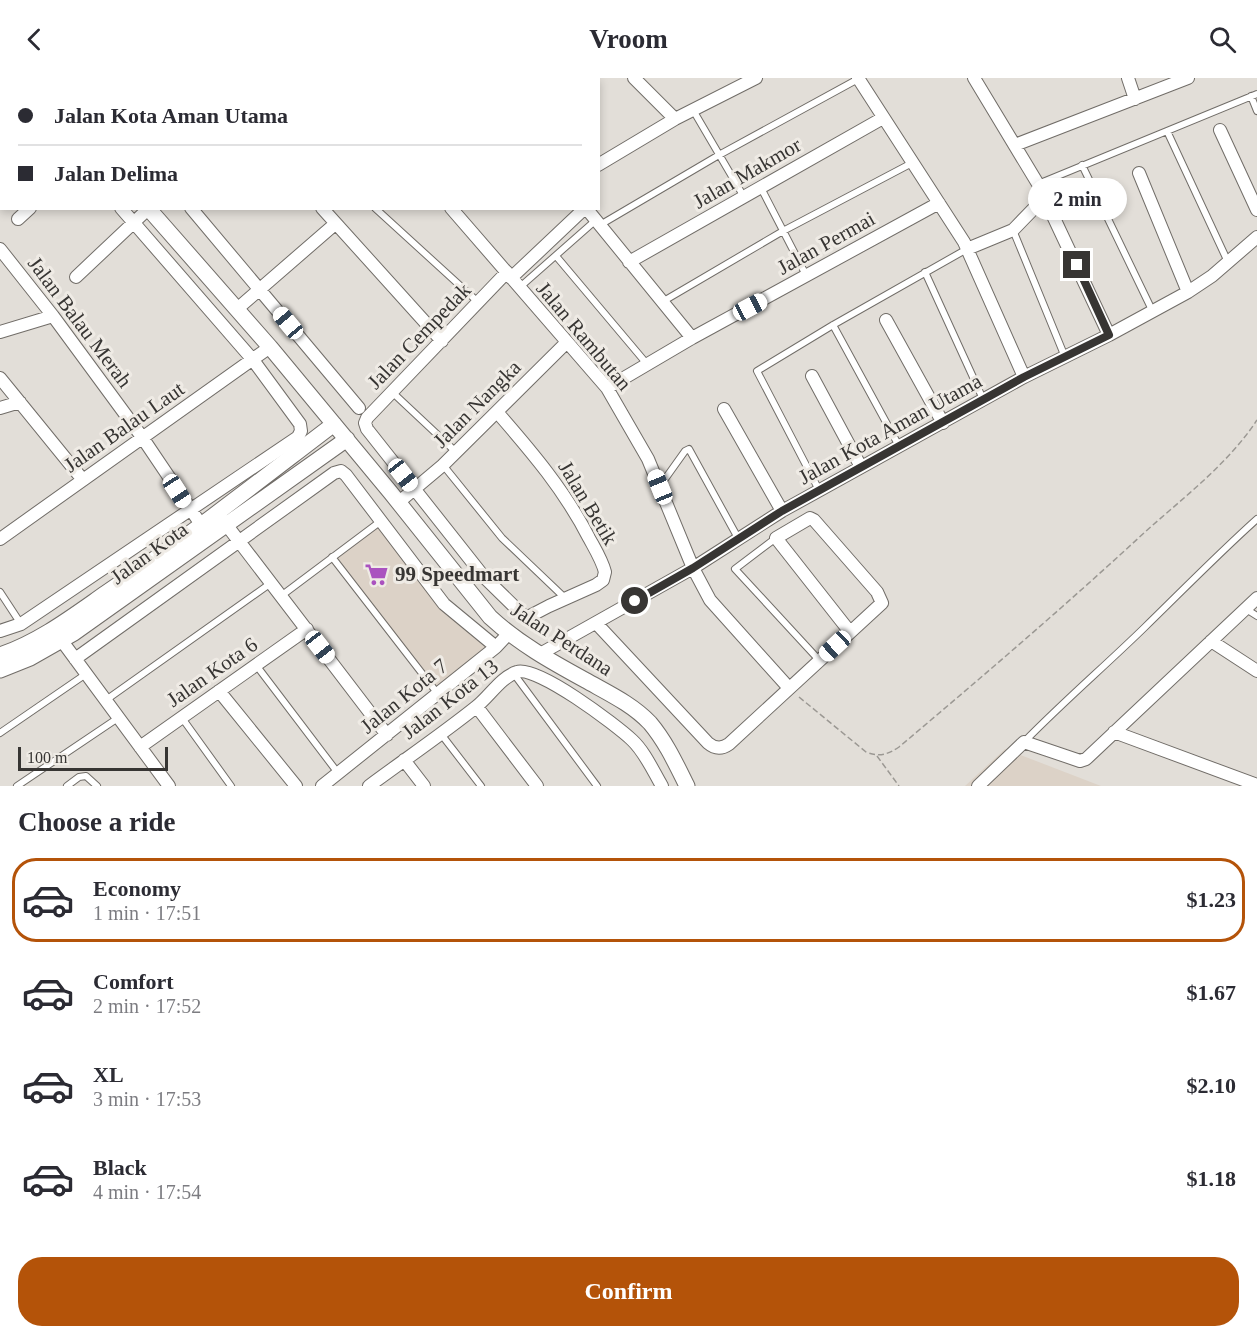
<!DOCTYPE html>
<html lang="en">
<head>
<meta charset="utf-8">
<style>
  :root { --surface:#fff; --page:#f7f7f7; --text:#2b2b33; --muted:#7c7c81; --line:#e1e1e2; --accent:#b45309 }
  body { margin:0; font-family:Georgia,serif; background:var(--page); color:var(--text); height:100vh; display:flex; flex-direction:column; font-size:22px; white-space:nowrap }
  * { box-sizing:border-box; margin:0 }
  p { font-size:20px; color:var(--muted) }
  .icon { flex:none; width:33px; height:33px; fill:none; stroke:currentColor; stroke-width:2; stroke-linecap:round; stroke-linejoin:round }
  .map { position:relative; height:708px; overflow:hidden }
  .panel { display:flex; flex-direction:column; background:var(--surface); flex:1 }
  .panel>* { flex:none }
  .hud { position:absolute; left:0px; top:0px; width:600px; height:132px; box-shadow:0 3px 9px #0003; display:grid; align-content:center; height:132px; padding:0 18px; background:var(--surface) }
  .scale { position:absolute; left:18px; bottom:15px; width:150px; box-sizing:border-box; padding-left:6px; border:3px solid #373533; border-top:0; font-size:16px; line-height:21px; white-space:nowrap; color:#373533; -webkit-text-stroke:4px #efebe5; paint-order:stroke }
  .end { position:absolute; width:27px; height:27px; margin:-14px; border:8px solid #373533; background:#fff; box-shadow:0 0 0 3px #fff }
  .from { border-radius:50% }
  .bubble { position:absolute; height:42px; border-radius:21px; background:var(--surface); box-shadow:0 3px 9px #0003; font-size:20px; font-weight:800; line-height:42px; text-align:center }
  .car { position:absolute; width:18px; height:36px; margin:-18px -9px; border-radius:8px; box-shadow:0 0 4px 2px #0007; background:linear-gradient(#fff 24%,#345 0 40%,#fff 0 76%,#345 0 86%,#fff 0) }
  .hud b { display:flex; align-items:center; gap:21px; height:57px; font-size:22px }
  .hud b+b { border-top:2px solid var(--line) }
  .hud i { width:15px; height:15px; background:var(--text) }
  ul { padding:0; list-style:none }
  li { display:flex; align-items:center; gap:18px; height:84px; margin:0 12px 9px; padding:0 6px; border:3px solid transparent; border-radius:24px }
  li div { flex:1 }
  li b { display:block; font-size:22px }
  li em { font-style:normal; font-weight:800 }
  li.active { border-color:var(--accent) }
  li>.icon { width:54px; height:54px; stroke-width:1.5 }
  h2 { padding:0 18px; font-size:27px; line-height:72px }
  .primary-button { display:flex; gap:12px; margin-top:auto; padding:12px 18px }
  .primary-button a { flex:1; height:69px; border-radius:24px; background:var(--accent); color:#fff; font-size:24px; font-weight:800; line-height:69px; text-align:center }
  header { display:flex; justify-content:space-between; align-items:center; height:78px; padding:0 18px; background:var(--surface); font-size:27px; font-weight:800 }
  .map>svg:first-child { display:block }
</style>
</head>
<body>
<header><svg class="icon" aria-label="back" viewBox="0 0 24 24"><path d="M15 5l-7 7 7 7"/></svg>Vroom<svg class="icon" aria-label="search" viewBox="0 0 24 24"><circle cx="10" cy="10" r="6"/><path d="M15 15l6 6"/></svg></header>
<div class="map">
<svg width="1257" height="708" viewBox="0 0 1257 708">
  <rect width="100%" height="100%" fill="#e2ded8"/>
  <!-- built -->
  <path fill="#dcd2c7" d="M383 438 447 524 502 569 438 619 329 478Z
    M1005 671 1101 708H965Z"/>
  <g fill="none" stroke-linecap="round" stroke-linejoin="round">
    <defs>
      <path id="service" d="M273 0 274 2
        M1251 18 1257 33
        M693 32 744 119
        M1167 53 1228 184
        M1082 87 1152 232
        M1038 106 1257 16
        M761 110 807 199
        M375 130 478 224
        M600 147 719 77 858 1
        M1013 152 1065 279
        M556 178 647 286
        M925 194 983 321
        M520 209 596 142
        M662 224 783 153 912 85
        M833 247 899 368
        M392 314 456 374
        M443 387 502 460 566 521
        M660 408 685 373 689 371 738 460
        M819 412 757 293 833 247 967 171
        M776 460 735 491 819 582
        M332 479 438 616
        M0 514 21 546
        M281 518 381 443
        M1246 531 1257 538
        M256 587 338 695
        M514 596 597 708
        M106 622 271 505
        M182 640 231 708
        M0 655 86 596
        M441 656 481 708
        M1024 664C1063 624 1105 588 1144 550 1182 513 1218 476 1257 441
        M17 708 118 640
        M67 708 79 699 86 698 97 708"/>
      <path id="minor" d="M338 0 339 2
        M634 0 675 41
        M858 0 964 164 1024 299
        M974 0 1038 106 1109 257
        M1128 0 1135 21
        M218 2 220 0
        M446 2 448 0
        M0 47 2 46
        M1220 52 1257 132
        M1015 67 1188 0
        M598 87 675 41 756 0
        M1139 95 1188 214
        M191 130 359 330
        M322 130 442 263
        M451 130 607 310 648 381 693 490 710 522 789 610
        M586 130 692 260
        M18 141 30 130
        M0 171 53 238 142 359 206 454
        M967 171 1013 152 1045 119
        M629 184 883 40
        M76 199 148 131
        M511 200 585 130
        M237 231 335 146
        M886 242 943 345
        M0 254 53 238
        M812 298 861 389
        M0 300 83 402
        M607 310 692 260 939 125
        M0 330 20 324
        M724 331 782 433
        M497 334C532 374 565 413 589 460 595 471 602 482 605 494L603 502 596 507 549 528 526 540 484 499 367 351 365 345 367 340 507 194
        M399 424 443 387 566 265
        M222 441 387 657
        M0 461 270 269
        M596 545 708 665C715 671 722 671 729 666L882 525 877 514 814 442 810 440 776 460 850 554
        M0 553 21 546 298 359 301 353 300 346 253 282 121 130
        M62 563 169 708
        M1211 563 1257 593
        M540 576 693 490 782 433 1024 299 1109 257 1188 214 1212 198 1257 159
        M75 581 334 395 341 393 346 397 444 526 496 569
        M219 613 296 708
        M477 629 537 708
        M1114 654 1257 707
        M140 669 307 551
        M404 682 424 708
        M322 708 496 569 509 555
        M369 708C404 682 441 657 476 629 489 619 501 599 517 594 537 587 616 647 632 662 645 674 653 693 662 708
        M978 708 1024 664 1080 683 1086 681 1257 520"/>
      <path id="tertiary" d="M38 0 39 2
        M148 130 270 269 391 415 490 539C518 565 552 584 585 602 608 615 632 626 650 645 666 664 676 686 687 708
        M0 577C39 564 73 538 106 515 184 462 259 403 334 346
        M0 592 30 580 74 555 347 361"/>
    </defs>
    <!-- service casing -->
    <use href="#service" stroke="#716d68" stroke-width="8"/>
    <!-- minor casing -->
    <use href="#minor" stroke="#716d68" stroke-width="14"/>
    <!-- tertiary casing -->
    <use href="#tertiary" stroke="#716d68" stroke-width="17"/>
    <!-- path -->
    <path stroke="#9b9893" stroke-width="1.5" stroke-dasharray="6 3" stroke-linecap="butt" d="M799 619 866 674C879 679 887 677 899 669 982 599 1065 528 1145 454 1184 419 1228 386 1257 342
      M877 678 899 708"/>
    <!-- service -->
    <use href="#service" stroke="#fff" stroke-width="6"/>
    <!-- minor -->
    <use href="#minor" stroke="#fff" stroke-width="12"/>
    <!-- tertiary -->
    <use href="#tertiary" stroke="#fff" stroke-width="15"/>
  </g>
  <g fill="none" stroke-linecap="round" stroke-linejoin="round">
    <!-- route -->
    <path stroke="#373533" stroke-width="8" d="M635 523 693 490 782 433 1024 299 1109 257 1077 187"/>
  </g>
  <!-- icons -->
  <defs>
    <symbol id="supermarket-bare" viewBox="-9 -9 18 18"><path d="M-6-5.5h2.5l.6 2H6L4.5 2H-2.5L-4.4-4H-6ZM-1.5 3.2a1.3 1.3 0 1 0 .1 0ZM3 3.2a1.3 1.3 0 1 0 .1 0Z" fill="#aa52bf" stroke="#efebe5" stroke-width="2.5" paint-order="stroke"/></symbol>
  </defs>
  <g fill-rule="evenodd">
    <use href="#supermarket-bare" x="360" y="480" width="33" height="33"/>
  </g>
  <g text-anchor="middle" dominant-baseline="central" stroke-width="6" stroke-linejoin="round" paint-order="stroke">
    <!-- street labels -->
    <g font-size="21" fill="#373533" stroke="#efebe5">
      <text transform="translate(747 95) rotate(-30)">Jalan Makmor</text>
      <text transform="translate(826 165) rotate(-29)">Jalan Permai</text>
      <text transform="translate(80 244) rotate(53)">Jalan Balau Merah</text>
      <text transform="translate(419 258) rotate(-46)">Jalan Cempedak</text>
      <text transform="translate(584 258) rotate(50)">Jalan Rambutan</text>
      <text transform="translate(477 326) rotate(-45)">Jalan Nangka</text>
      <text transform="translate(124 349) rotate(-35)">Jalan Balau Laut</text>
      <text transform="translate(890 351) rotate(-29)">Jalan Kota Aman Utama</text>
      <text transform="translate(588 425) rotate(59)">Jalan Betik</text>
      <text transform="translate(149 475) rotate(-36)">Jalan Kota</text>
      <text transform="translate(562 561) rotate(33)">Jalan Perdana</text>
      <text transform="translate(212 594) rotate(-35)">Jalan Kota 6</text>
      <text transform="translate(404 618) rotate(-39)">Jalan Kota 7</text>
      <text transform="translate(450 621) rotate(-38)">Jalan Kota 13</text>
    </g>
    <!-- poi labels -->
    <g font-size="21" font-weight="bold" fill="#373533" stroke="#efebe5" text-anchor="start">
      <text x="395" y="496">99 Speedmart</text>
    </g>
  </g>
</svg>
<div class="scale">100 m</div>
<i class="end from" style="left:635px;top:523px"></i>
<i class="end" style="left:1077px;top:187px"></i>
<div class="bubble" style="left:1028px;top:100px;width:99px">2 min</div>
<i class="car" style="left:750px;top:229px;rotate:62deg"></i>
<i class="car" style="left:288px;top:245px;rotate:320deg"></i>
<i class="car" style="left:403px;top:397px;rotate:142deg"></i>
<i class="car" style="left:660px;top:409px;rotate:338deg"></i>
<i class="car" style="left:177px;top:413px;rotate:147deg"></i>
<i class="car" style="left:835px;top:568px;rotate:227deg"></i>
<i class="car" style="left:320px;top:569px;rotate:142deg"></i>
<div class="hud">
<b><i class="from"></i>Jalan Kota Aman Utama</b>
<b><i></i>Jalan Delima</b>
</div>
</div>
<section class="panel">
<h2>Choose a ride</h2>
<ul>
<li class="active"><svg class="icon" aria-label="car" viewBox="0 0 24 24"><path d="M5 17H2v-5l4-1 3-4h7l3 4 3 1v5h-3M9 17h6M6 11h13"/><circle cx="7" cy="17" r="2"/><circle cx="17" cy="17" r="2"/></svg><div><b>Economy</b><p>1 min · 17:51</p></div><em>$1.23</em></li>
<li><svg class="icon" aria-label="car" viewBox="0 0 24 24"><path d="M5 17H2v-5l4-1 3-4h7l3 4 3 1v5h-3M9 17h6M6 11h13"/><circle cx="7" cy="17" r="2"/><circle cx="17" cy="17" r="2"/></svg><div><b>Comfort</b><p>2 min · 17:52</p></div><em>$1.67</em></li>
<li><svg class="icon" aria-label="car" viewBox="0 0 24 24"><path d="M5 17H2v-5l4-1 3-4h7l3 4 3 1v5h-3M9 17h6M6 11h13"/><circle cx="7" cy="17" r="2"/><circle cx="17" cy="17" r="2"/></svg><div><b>XL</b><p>3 min · 17:53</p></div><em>$2.10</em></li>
<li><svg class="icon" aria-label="car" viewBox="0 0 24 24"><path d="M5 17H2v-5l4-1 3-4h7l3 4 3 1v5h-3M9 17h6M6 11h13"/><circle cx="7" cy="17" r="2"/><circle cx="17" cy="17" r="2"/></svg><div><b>Black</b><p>4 min · 17:54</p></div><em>$1.18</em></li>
</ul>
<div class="primary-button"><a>Confirm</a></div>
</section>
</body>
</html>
